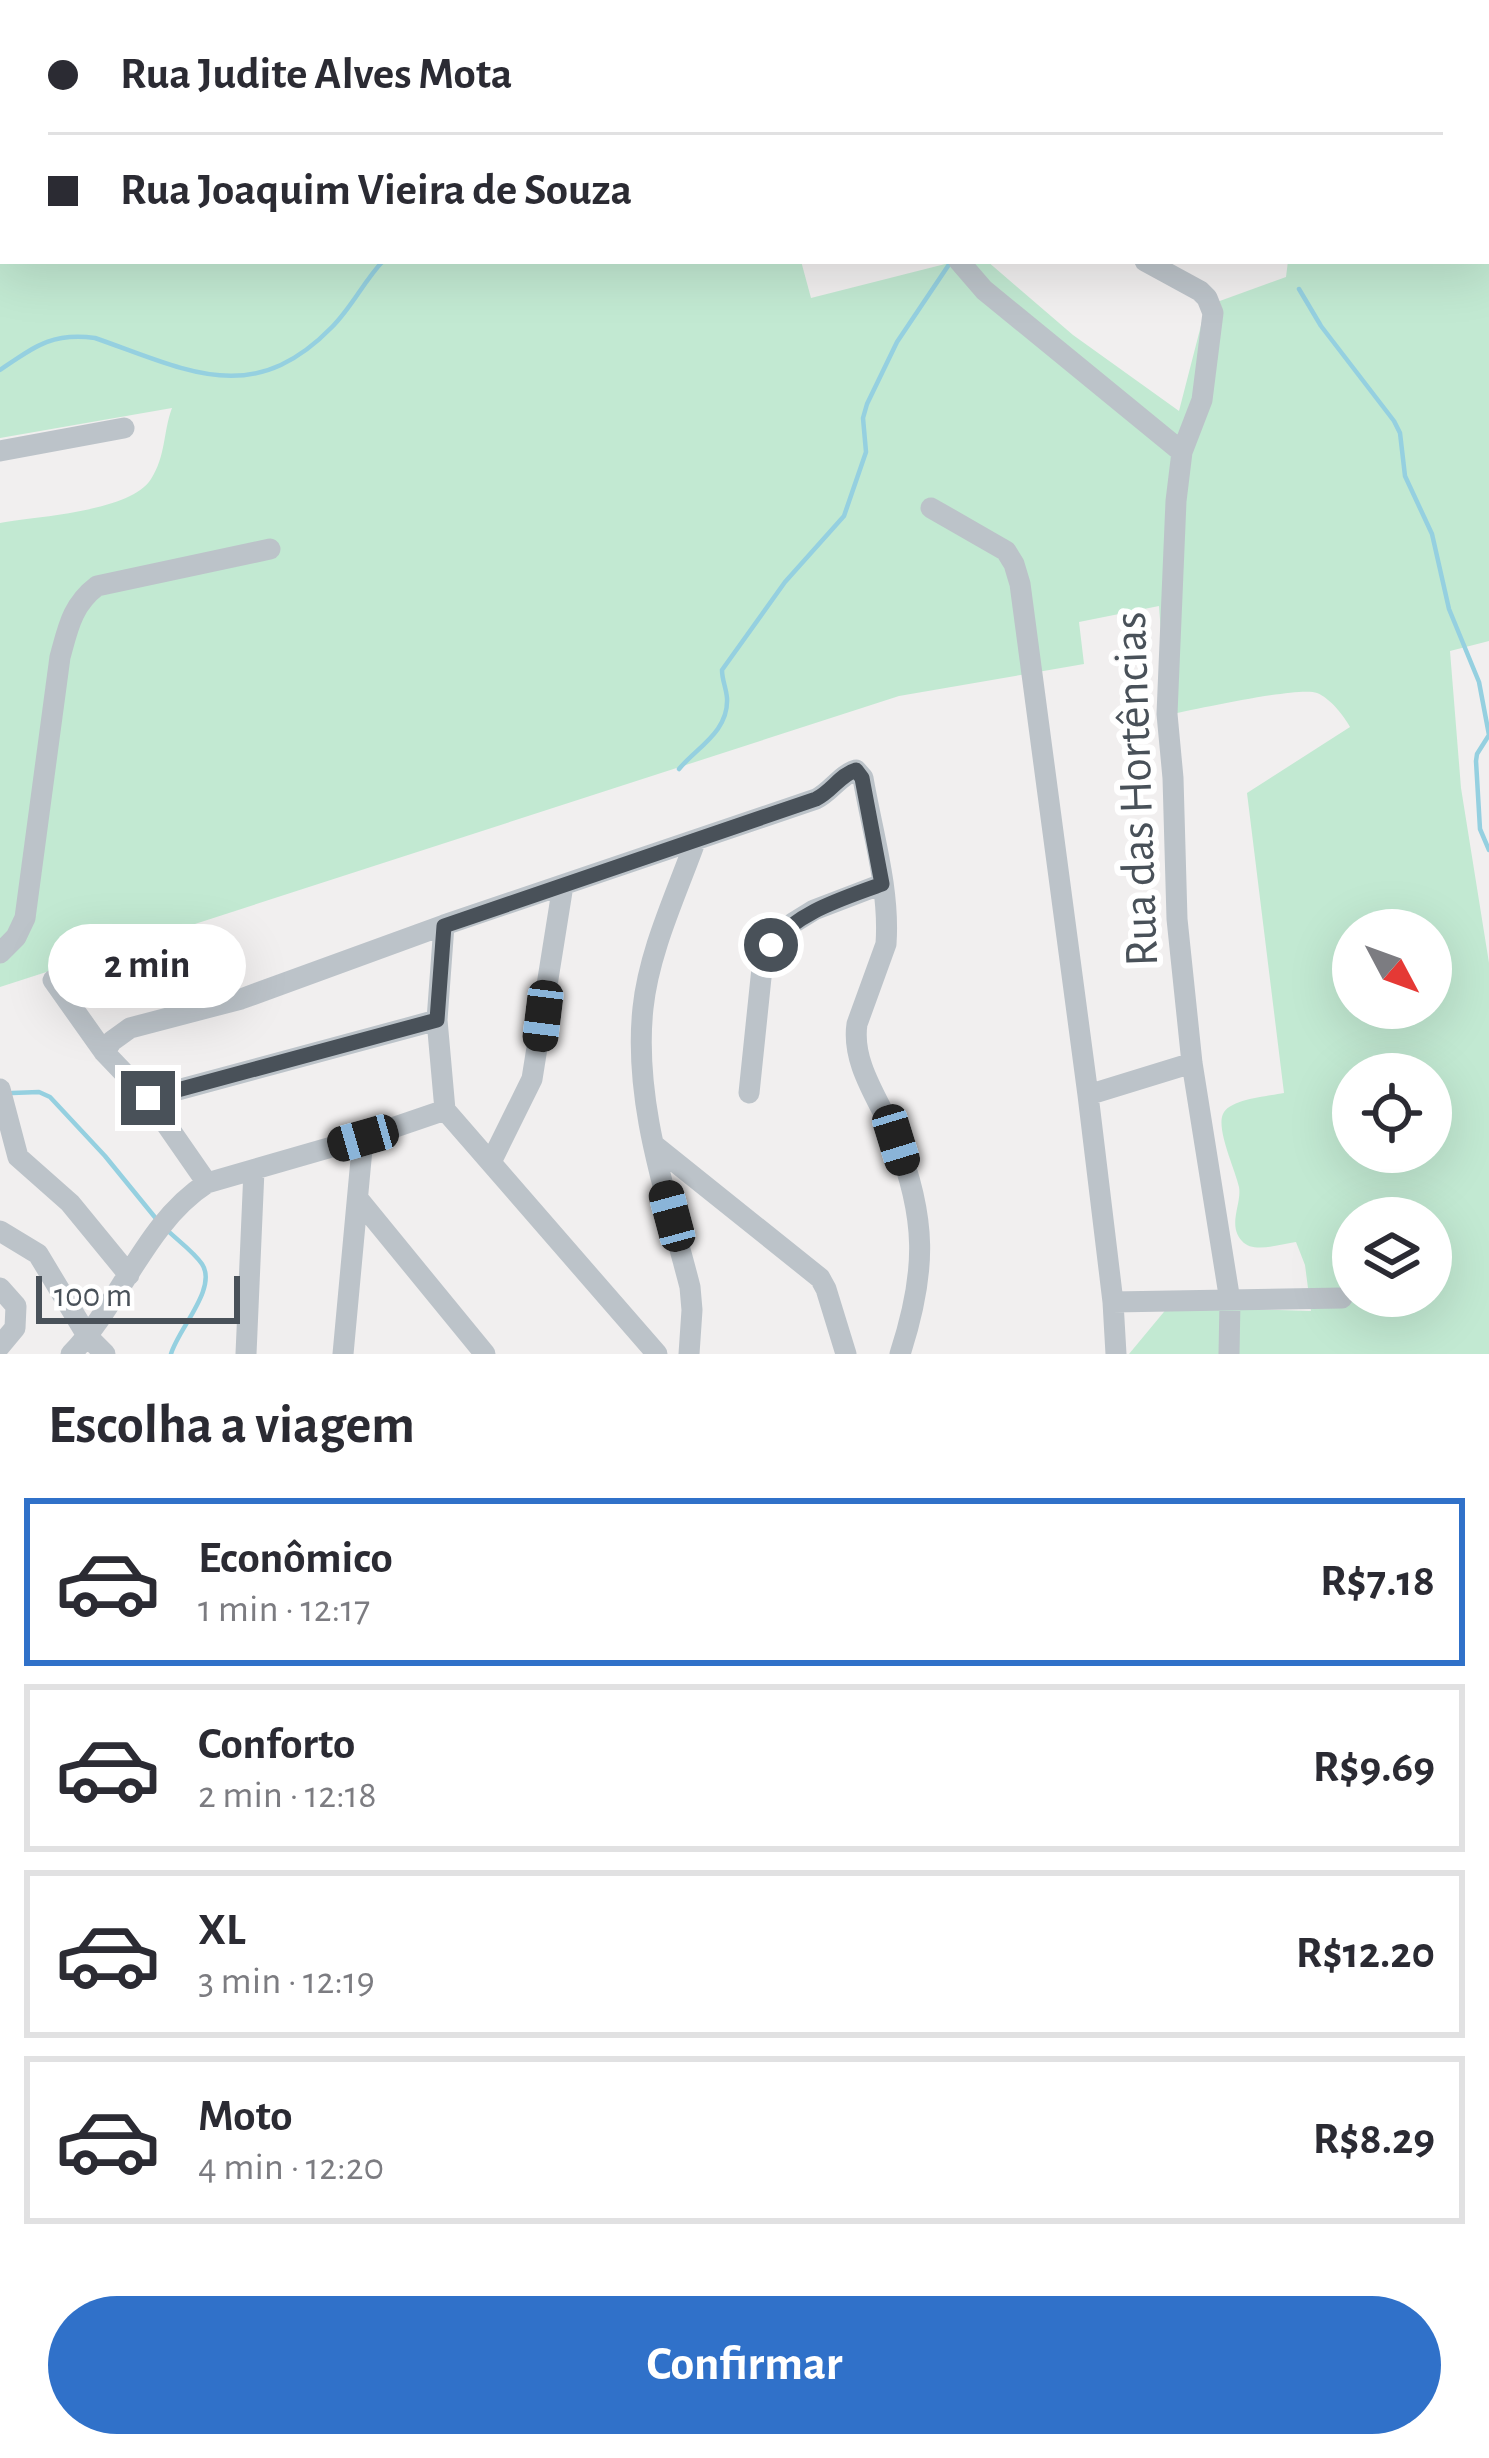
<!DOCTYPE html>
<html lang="pt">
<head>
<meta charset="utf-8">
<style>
  :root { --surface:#fff; --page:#f2f2f3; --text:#2b2b33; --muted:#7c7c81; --line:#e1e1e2; --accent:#3071c9 }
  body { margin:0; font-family:"Alegreya Sans",sans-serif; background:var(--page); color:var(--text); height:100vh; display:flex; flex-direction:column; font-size:45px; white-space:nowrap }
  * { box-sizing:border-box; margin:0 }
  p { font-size:39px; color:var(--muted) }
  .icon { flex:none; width:66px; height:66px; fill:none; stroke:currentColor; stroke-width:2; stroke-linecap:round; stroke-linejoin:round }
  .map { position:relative; height:1354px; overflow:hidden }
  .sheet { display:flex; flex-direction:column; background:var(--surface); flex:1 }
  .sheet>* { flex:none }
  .top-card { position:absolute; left:0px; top:0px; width:1491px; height:264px; box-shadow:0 12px 48px #0002; display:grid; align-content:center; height:264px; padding:0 48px; background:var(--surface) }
  .needle { width:78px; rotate:131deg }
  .buttons { position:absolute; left:1332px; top:909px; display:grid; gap:24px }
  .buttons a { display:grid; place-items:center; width:120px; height:120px; border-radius:50%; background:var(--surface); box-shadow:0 12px 48px #0002; font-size:60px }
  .scale { position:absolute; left:36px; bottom:30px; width:204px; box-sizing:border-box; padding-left:12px; border:6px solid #495159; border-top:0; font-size:33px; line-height:42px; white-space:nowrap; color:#495159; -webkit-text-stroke:9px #fff; paint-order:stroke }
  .end { position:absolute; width:54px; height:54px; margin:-27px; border:15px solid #495159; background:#fff; box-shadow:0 0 0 6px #fff }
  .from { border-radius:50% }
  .bubble { position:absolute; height:84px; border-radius:42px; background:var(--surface); box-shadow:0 12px 48px #0002; font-size:39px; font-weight:600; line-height:84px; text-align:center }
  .car { position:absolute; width:36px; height:72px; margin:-36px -18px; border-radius:15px; box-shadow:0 0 9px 3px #0007; background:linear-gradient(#222 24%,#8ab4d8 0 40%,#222 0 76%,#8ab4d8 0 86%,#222 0) }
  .top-card b { display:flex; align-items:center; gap:42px; height:114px; font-size:45px }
  .top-card b+b { border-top:3px solid var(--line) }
  .top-card i { width:30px; height:30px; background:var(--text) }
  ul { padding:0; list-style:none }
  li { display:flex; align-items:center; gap:36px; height:168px; margin:0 24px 18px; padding:0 24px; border:6px solid var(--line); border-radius:0px }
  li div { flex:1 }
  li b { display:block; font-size:45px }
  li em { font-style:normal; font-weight:600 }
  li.selected { border-color:var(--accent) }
  li>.icon { width:108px; height:108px; stroke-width:1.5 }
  h2 { padding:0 48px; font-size:54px; line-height:144px }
  .action { display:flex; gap:24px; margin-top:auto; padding:24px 48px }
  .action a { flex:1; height:138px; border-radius:72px; background:var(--accent); color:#fff; font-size:48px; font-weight:600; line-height:138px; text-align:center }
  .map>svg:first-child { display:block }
</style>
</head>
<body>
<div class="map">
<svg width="1489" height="1354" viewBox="0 0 1489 1354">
  <rect width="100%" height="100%" fill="#f1efef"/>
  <!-- green -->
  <path fill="#c2e9d2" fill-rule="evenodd" d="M0 0H855L848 3H3V261H801L811 298 957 261H987L1073 335 1179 411 1206 306 1286 277 1288 261H1488L1489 231V641L1450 651 1461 788 1489 963V1354H1129L1168 1307 1311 1311 1305 1265 1296 1242C1280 1244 1253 1254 1242 1241 1227 1225 1242 1204 1239 1187 1235 1169 1216 1129 1223 1114 1229 1099 1269 1096 1284 1093L1247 793 1350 727C1344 716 1330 698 1317 693 1299 686 1193 710 1167 715L1159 606 1079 622 1084 664 899 696 0 987V523C38 516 130 512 151 479 166 456 163 432 172 408L0 438ZM1353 930H1431V1008H1353ZM1353 1074H1431V1152H1353ZM1353 1218H1431V1296H1353Z"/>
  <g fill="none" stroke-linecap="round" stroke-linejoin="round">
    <!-- stream -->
    <path stroke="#95d0e0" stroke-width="4.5" d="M688 3 690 0
      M1299 289 1321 326 1394 421 1400 433 1405 476 1432 534 1449 609 1479 682 1489 735 1477 754 1476 761 1480 829 1489 850
      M0 370C34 347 52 332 95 338 187 370 252 409 332 327 352 307 364 281 383 261
      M679 769C696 748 729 732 727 698 726 687 722 680 722 670L785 582 844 516 866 452 863 418 867 404 897 342 950 263
      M12 1093 39 1092 50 1097 105 1156 158 1221
      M166 1229C177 1240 193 1251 202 1264 218 1288 178 1329 171 1354"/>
    <!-- minor -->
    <path stroke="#bcc3c9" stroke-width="21" d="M1051 0V3
      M959 261 984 290 1182 452
      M1145 261 1200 291 1207 298 1213 313 1202 400 1182 452 1176 501 1167 714 1173 778 1177 919 1192 1063 1230 1301 1229 1354
      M0 451 124 428
      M931 508 1006 551 1014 564 1020 584 1088 1095 1113 1302 1116 1354
      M444 925 437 1020 445 1110
      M0 953 16 937 25 918 60 657C68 628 72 605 97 586L270 549
      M53 980 104 1052 148 1098 207 1183
      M104 1052 112 1041 130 1028 241 999 444 925 816 799C831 792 841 774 856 770L863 778C872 831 890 889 886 944L857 1024C851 1064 880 1101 895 1137 927 1218 927 1271 900 1354
      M0 1089 18 1157 70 1203 129 1275
      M749 1093 762 968 771 945 793 923 814 910 882 884
      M1088 1095 1192 1063
      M148 1098 437 1020
      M445 1110 657 1354
      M654 1145 820 1278 826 1289 846 1354
      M491 1162 532 1079 563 885
      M359 1200 485 1354
      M0 1231 38 1254 88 1337 105 1354
      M0 1288 16 1306 15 1328 0 1346
      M1113 1302 1342 1298
      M71 1354C121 1303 145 1223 207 1183L363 1138 445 1110
      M246 1354 254 1170
      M343 1354 363 1138
      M689 1354 692 1310 690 1287C667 1197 633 1102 643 1008 649 951 676 895 695 842"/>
  </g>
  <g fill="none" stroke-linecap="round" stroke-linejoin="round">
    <!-- route -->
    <path stroke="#495159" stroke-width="15" d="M148 1098 437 1020 444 926 816 799C831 792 841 774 856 770L862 778 882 884C842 899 799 911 771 945"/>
  </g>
  <g text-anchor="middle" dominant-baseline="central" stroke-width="12" stroke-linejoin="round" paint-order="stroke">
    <!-- street labels -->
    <g font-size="48" fill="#495159" stroke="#fff">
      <text transform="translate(1137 789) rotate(-92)">Rua das Hortências</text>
    </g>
  </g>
</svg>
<div class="buttons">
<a><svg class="needle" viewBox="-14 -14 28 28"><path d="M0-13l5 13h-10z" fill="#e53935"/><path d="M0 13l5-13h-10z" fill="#7c7c81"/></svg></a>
<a><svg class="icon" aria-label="locate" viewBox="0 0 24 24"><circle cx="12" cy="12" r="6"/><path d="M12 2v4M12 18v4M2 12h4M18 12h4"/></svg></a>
<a><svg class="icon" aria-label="layers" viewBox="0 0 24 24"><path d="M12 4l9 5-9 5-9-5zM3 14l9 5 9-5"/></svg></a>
</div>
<div class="scale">100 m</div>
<i class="end from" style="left:771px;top:945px"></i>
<i class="end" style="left:148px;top:1098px"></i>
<div class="bubble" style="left:48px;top:924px;width:198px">2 min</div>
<i class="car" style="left:543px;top:1016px;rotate:187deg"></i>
<i class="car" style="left:363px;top:1138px;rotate:254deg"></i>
<i class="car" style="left:896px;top:1140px;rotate:163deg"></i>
<i class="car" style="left:672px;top:1216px;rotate:345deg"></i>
<div class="top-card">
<b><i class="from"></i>Rua Judite Alves Mota</b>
<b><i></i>Rua Joaquim Vieira de Souza</b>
</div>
</div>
<section class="sheet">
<h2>Escolha a viagem</h2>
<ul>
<li class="selected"><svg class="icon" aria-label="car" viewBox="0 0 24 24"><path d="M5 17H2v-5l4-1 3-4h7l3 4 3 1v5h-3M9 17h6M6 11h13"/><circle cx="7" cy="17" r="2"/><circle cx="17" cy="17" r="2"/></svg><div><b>Econômico</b><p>1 min · 12:17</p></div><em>R$7.18</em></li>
<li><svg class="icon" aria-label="car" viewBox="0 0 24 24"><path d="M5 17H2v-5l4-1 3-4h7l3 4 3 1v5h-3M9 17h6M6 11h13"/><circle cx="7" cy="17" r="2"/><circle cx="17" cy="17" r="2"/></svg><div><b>Conforto</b><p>2 min · 12:18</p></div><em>R$9.69</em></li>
<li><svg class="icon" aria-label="car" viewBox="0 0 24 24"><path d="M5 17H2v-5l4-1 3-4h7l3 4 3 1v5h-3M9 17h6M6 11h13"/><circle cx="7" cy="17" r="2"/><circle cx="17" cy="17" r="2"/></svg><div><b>XL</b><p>3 min · 12:19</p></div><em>R$12.20</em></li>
<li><svg class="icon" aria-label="car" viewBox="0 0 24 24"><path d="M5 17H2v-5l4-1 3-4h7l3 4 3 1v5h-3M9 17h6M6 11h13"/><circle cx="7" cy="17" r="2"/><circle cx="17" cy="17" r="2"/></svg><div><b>Moto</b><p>4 min · 12:20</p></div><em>R$8.29</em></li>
</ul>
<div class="action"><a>Confirmar</a></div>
</section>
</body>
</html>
